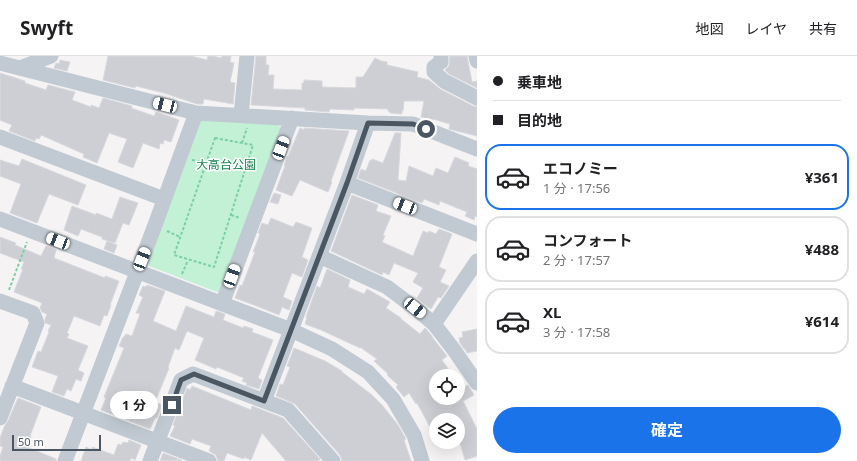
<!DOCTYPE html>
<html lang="ja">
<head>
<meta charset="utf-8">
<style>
  :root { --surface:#fff; --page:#f2f2f2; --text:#202124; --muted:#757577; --line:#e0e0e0; --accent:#1a73e8 }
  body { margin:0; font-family:"Noto Sans","Noto Sans JP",sans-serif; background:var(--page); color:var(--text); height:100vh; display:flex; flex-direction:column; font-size:15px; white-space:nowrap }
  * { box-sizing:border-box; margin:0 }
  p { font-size:13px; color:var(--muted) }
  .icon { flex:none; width:22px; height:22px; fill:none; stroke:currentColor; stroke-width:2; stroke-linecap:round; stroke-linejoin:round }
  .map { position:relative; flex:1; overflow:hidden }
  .sheet { display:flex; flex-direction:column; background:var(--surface); width:380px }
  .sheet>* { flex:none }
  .top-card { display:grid; align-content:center; height:88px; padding:0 16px; background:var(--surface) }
  .buttons { position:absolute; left:429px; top:313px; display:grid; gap:8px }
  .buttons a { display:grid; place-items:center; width:36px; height:36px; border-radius:50%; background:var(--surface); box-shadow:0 4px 16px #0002; font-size:20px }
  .scale { position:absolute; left:12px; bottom:10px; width:89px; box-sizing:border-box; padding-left:4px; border:2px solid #4a5661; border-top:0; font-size:11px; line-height:14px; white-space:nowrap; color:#4a5661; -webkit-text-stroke:3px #fff; paint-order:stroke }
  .end { position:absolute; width:18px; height:18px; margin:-9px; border:5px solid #4a5661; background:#fff; box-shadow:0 0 0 2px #fff }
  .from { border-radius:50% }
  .bubble { position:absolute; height:28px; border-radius:14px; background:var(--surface); box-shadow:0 4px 16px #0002; font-size:13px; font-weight:700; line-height:28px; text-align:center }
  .car { position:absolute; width:12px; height:24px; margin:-12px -6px; border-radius:5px; box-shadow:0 0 3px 1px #0007; background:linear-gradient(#fff 24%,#345 0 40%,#fff 0 76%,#345 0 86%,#fff 0) }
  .top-card b { display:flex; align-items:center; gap:14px; height:38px; font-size:15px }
  .top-card b+b { border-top:1px solid var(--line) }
  .top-card i { width:10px; height:10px; background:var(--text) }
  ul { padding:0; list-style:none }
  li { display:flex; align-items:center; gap:12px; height:66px; margin:0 8px 6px; padding:0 8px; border:2px solid var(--line); border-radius:16px }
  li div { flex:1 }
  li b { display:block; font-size:15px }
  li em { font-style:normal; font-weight:700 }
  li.selected { border-color:var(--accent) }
  li>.icon { width:36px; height:36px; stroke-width:1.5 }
  .cta { display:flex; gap:8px; margin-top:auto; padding:8px 16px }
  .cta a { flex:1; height:46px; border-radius:24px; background:var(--accent); color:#fff; font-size:16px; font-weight:700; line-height:46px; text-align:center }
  header { display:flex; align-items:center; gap:24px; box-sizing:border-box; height:56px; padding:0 20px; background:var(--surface); border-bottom:1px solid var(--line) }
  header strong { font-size:19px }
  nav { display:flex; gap:22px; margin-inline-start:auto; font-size:14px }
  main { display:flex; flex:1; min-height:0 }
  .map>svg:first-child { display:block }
</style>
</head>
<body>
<header>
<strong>Swyft</strong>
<nav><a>地図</a><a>レイヤ</a><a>共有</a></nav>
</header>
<main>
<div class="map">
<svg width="477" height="405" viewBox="0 0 477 405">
  <rect width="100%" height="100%" fill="#f5f3f3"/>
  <!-- green -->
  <path fill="#c3f1d5" d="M203 62 277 67 282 74 221 234 217 236 149 210 148 205 199 65Z"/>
  <!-- building -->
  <path fill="#cdcfd5" stroke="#d7d9de" d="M108 0H191L207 4 208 0H213L221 2 222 0H231L230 6 234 7 230 26 235 27 233 48 204 43 203 48H197L164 37 136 30 135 32 103 24Z
    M256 0H266V9H269L268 19H274L273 33 302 34V27H304V24L322 25V31L356 32V21H363L375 2 381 5 387 6V9L418 16 417 21 429 24 440 33 473 50 477 51V80L449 73 450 68 433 63V64L421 61 424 45H404L403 55H402V58L390 57V56L388 55V53L354 52V54L330 53 329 56 305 54V52L251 49Z
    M450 0H467L472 26 477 25V32L449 18 445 14 449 10Z
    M60 4 70 6 67 15 54 12 56 7 59 8Z
    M0 17 25 25V27L46 34 48 29 75 36 72 44 91 51V49L99 52 103 42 132 50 131 52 154 60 156 56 179 64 171 86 164 84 163 88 160 87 159 93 143 87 133 112 118 106 127 83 109 77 97 107 83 101 84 98 41 79 39 83 36 82 35 85 9 75 12 69 0 64Z
    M300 72 304 74V72L349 75 331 125 332 126 328 136 300 124 292 140 276 134 285 110H284L287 100 288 101Z
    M395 77H401L398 124 406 125 409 110 433 120 436 112 448 117 455 101 469 107 468 110 477 113V161L475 160 474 164 465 160 467 156 440 145 439 149 424 143 422 147 358 122 361 113 366 115 370 104 371 105 372 103 383 107Z
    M22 103 86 129 78 149 49 138 37 167 10 157 21 128 0 120V104L19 110Z
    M274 137 281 139 278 148 270 146Z
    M352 139 378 149 376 155 391 160 383 179 385 180 382 186 413 200 423 175 428 177 429 175 436 178 439 173 452 178 439 211 446 214 440 226 449 230 441 242 438 241 431 253 417 242 423 232 413 226 418 217 394 207 389 219 383 216 382 219 331 195Z
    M120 141 138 147 129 169 123 167 115 187 102 183V181L81 173 78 180 64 174 72 150 96 159V157L112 163Z
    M271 162 293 171 296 166 312 172 302 201 308 204 302 221 292 217 283 241 292 245 289 254 282 251 279 259 254 249 235 242 240 229 242 230 255 196H253L260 178 258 177 262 167 268 169Z
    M0 181 16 187 15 189 41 200 46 190 56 194 54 202 105 222V220L119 225 110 249H111L107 260 104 259 100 270 74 260 67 277 69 278 67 282 88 290 78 314 84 317 81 325 76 323 71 335 67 333 64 340 52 336 58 320 32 311 38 295 41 296 49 276 48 275 51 269 45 267V263L47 258 42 256 40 252 42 247 14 236 23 213H21L24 206 0 197Z
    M107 185 117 189 114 197 104 193Z
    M327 213 350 224 348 231 364 238 367 233 390 246 386 252 401 262V263L420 278 425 272 427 274 432 280V281L447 300 442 304 453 320H436V342H458V334L468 329 474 339 463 345 477 373V400L465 404 458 380V364H436V382L417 347 416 348 409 337 404 341 396 331 398 329 387 319 388 318 374 305 377 303 360 291V292L321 274 305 268 307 262 306 261 317 230 320 232Z
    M147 229 165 235 153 265 176 275 186 250 214 261 216 255 225 258 223 264 243 272 244 270 253 273 252 276 273 284 258 322 262 324 259 333 246 329 247 327 242 325 244 322 217 311 216 313 195 304 204 282 187 275 179 294 175 292 168 311 169 312 155 346 162 349 157 362H155L150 373 101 354 106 342 104 341 124 292 119 290 123 281H124L126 278 132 280 140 258 136 257 143 241 139 239 143 230 146 231Z
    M477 273V295L467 297 465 293H464L460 287 459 282 463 281 462 276Z
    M294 292 325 305 342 315V316L372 339 382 349 398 369 406 383 404 384 411 405H342L340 399 295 348 291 346 276 340 280 328 283 329 290 311 287 310Z
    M192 330 251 354 252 350 283 362 320 403 318 405H286L262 377 251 404 244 401V403L227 397 224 405H218L216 399 209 395 211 390 192 383 190 388 170 380 175 370 173 369 187 332 190 334Z
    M18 342 41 351 30 380H31L27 391 56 403V405H0V400L3 391 0 390V382L5 369 8 365Z
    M129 384 141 389 135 404 131 402 130 405H81L86 391 92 394V391L114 399 118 388 121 389 123 386 128 387Z
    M163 397 182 404 160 405Z"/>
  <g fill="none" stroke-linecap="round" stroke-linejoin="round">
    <!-- path -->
    <path stroke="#7ad0a6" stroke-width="2" stroke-dasharray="3 2" stroke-linecap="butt" d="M215 82 253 89 214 211 174 199Z
      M242 87 247 72
      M192 104 207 107
      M231 159 240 162
      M167 175 180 181
      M182 218 188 204
      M9 234 27 186"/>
    <!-- minor -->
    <path stroke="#c1cad2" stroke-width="15" d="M441 0V6L434 11V16L444 25 477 42
      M476 0 477 5
      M0 7 196 57 368 67 413 68 477 93
      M20 12 51 0
      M241 59 247 0
      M0 81 164 143
      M347 127 477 178
      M0 163 291 274 332 293 368 316 393 343 414 379 422 405
      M319 200 387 231 415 252 434 268 454 294 477 327
      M0 245 33 257 37 267 0 362
      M222 248 292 62
      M434 268 477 205
      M12 330 209 405
      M264 345 347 127 368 67
      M65 405 155 169 196 57
      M150 405 181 324 193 318 288 354 333 405"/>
  </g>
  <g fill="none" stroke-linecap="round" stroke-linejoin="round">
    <!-- route -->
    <path stroke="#4a5661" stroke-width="5" d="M172 349 181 324 194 318 264 345 347 127 368 67 413 68 426 73"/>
  </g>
  <g text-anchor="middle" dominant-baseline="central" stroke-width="3" stroke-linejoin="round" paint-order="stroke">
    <!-- park labels -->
    <g font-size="12" fill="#17864f" stroke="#fff">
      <text x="226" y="108">大高台公園</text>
    </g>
  </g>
</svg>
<div class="buttons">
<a><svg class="icon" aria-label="locate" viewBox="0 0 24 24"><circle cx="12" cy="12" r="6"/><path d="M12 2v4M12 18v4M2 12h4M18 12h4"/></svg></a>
<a><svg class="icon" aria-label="layers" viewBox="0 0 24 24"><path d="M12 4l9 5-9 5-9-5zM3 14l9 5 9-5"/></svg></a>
</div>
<div class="scale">50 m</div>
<i class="end from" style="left:426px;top:73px"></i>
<i class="end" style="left:172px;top:349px"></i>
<div class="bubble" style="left:110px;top:335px;width:48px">1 分</div>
<i class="car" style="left:165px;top:49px;rotate:284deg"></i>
<i class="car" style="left:281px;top:92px;rotate:21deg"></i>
<i class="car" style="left:405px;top:150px;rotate:291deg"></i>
<i class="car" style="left:58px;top:185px;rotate:291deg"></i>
<i class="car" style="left:142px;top:203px;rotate:21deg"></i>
<i class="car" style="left:232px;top:220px;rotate:20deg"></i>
<i class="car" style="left:415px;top:252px;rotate:129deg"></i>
</div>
<section class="sheet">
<div class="top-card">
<b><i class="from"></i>乗車地</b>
<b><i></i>目的地</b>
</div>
<ul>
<li class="selected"><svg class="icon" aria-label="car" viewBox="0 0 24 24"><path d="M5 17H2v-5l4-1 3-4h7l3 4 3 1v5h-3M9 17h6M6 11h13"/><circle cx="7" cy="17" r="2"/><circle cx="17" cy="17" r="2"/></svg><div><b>エコノミー</b><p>1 分 · 17:56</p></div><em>¥361</em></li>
<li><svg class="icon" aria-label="car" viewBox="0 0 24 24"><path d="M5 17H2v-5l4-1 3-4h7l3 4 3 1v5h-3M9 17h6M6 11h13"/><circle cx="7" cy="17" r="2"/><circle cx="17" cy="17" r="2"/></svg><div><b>コンフォート</b><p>2 分 · 17:57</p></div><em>¥488</em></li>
<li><svg class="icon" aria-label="car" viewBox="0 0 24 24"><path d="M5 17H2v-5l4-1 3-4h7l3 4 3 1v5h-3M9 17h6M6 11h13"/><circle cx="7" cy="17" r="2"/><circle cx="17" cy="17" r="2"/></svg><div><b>XL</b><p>3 分 · 17:58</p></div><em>¥614</em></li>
</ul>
<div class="cta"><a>確定</a></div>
</section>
</main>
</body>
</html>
